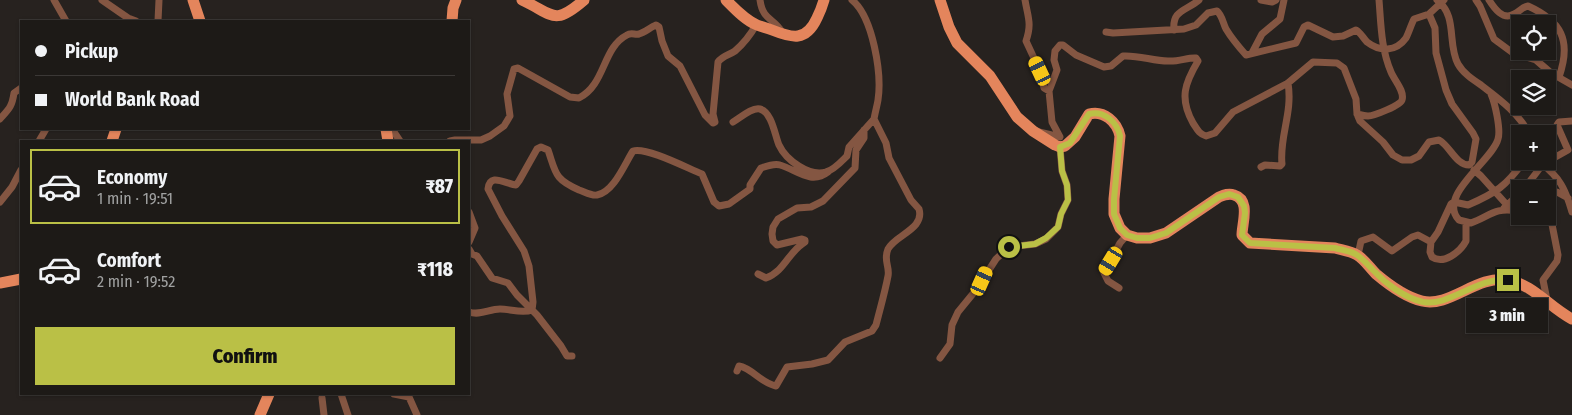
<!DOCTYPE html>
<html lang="en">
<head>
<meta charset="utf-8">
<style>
  :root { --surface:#1d1a17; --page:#252320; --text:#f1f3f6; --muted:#a0a1a1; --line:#3b3836; --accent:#bac046 }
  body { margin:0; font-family:"Fira Sans Condensed",sans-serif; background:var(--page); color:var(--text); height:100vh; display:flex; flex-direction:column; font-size:19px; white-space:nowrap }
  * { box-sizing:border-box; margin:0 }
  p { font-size:16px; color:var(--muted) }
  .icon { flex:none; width:28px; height:28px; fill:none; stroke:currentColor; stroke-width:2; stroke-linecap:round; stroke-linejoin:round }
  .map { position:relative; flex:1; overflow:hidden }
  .drawer { position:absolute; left:20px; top:140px; width:450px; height:255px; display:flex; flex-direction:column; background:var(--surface); border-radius:0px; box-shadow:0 1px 4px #0004,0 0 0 1px var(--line) }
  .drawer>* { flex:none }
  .guide { position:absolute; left:20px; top:20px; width:450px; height:110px; border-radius:0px; box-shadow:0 1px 4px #0004,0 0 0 1px var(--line); display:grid; align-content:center; height:110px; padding:0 15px; background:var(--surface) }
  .fabs { position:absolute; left:1511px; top:15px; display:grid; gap:10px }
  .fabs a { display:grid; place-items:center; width:45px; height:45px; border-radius:0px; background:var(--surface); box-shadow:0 1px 4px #0004,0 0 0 1px var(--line); font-size:25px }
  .end { position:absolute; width:22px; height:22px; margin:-11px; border:6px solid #bac046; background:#111; box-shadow:0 0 0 2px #111 }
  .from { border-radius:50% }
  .bubble { position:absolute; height:35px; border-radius:0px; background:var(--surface); box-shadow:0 1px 4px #0004,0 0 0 1px var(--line); font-size:16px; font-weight:800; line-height:35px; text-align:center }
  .car { position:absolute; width:15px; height:30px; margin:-15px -8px; border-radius:6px; box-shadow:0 0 4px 1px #0007; background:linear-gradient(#f5c518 24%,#345 0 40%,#f5c518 0 76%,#345 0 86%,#f5c518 0) }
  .guide b { display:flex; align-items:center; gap:18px; height:48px; font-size:19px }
  .guide b+b { border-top:1px solid var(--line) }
  .guide i { width:12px; height:12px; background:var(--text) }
  ul { padding:9px 0 0; list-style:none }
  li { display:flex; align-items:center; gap:15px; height:75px; margin:0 10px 8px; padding:0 5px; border:2px solid transparent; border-radius:0px }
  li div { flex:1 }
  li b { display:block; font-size:19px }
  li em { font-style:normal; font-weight:800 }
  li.selected { border-color:var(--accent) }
  li>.icon { width:45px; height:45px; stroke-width:1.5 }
  .button { display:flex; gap:10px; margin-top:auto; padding:10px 15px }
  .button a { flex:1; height:58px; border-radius:0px; background:var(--accent); color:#111; font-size:20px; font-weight:800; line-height:58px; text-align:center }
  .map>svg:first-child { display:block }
</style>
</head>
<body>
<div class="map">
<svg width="1572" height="415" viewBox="0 0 1572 415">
  <rect width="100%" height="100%" fill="#27221f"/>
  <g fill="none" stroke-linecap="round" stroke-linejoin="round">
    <!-- street -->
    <path stroke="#845642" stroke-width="7" d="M54 0 66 21
      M102 0 128 18 136 21
      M760 0C763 21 773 17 782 32
      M1025 0C1028 18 1032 23 1026 41L1040 71 1044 88 1049 91
      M1261 0 1272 2 1276 0
      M1437 0C1458 16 1447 44 1458 64 1463 73 1472 79 1481 85 1498 98 1520 114 1529 134
      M1476 0 1480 6 1494 39 1513 53 1536 60 1551 73 1572 85
      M1489 0C1494 8 1503 21 1514 14 1519 12 1522 7 1528 6 1561 21 1572 40 1559 77
      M158 21 159 0
      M1174 30C1172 10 1186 11 1199 0
      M1106 32 1113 33 1184 29 1196 25 1208 13 1217 11C1222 15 1223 23 1226 29 1232 39 1238 46 1246 55L1296 43 1304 27 1308 25 1333 37 1343 36 1356 30C1361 33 1363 38 1367 42 1380 52 1396 52 1406 38 1409 32 1411 25 1414 19L1429 14 1444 0
      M1252 53 1262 34 1280 19 1284 0
      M1491 94C1495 103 1501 130 1498 139 1493 160 1436 196 1459 220L1471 223C1490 216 1495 207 1517 211L1520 209
      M1357 114C1361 115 1364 116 1368 116 1374 116 1401 105 1402 100 1405 91 1394 80 1391 72 1381 49 1381 24 1379 0
      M0 119C9 109 12 107 14 93L21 88
      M733 122C740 118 752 107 760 109 772 112 775 136 779 145 786 160 809 177 826 172 834 170 842 161 847 156L849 147 874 119
      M392 129 400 141
      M1039 132 1060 137 1052 122 1049 91 1057 70 1054 60 1055 51 1060 45H1063L1076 55 1104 67 1111 66 1123 56C1139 55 1153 61 1168 61 1178 62 1189 57 1196 58L1198 61C1185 83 1179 98 1193 123 1197 129 1199 134 1206 136L1215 133 1233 112 1288 83 1313 62 1337 63 1344 68 1356 99 1357 114 1360 121 1383 142 1393 155 1402 160H1411L1419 156 1429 142 1439 140C1450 146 1456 165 1469 165L1472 162 1476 139 1473 133 1452 104 1446 90 1436 53 1435 28 1429 14
      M39 141 46 129
      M450 141 455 140H481L490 136 504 126 510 116 507 94 514 69 518 68 570 97 579 98C606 84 602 48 627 35 631 32 635 35 639 34 645 32 651 27 656 25L659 27 662 41 668 56 680 66 705 115 713 123 715 122 713 114 718 62C722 56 729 55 735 51 743 44 751 34 756 25
      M1540 162C1560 178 1565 188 1572 212
      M1261 167 1265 165 1280 166 1282 164C1279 137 1293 113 1288 83
      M1474 170 1481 176 1507 205
      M1524 189 1543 164 1568 150 1557 125 1559 122 1572 121
      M1548 192H1557L1568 198
      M0 202 12 187 21 170
      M1504 208 1520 193
      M469 212 475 228 469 242
      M1431 242 1438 232 1451 204 1454 202 1468 205C1496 193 1506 186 1524 161
      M469 249 472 254 477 256 492 278 508 283 517 295 537 315 561 346 567 356H572
      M1358 255 1361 241 1373 237 1392 251 1412 237 1418 235 1431 242 1430 252 1432 257C1444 265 1460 252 1466 241V222
      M758 274 766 278C785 271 788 252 805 242V240L802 239 777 245 773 241 772 234 773 227 778 219 797 208 811 207 823 201 855 168 856 150 864 138V130
      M1119 288 1108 281 1104 273 1120 243 1127 235
      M1547 300 1543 280 1557 261 1558 255 1549 209 1548 192
      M469 312C480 316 489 309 500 309 511 309 522 314 532 310L533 302 529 266 524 251 502 216 488 189C490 172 505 184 516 185L519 181 537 149 541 147 548 150C556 173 554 179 579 190 585 192 591 196 597 195 614 192 625 163 633 151 647 147 687 168 702 174L714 202 719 206 729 204 750 189V185L761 168C767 166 774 163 780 165 797 170 811 185 828 172
      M940 358 950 344 952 325 958 312 976 290 996 259 1009 247 1035 244 1046 239 1058 227 1061 214 1068 200 1067 185 1062 171 1060 147
      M737 371 739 366C752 368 761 383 776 386L787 367 812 364 828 360 845 342 872 331 876 325C880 309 885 292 888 276 890 266 883 261 888 249 895 235 925 229 919 209L911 200 889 158 886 143 874 119C875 113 877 106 878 100 882 74 873 17 852 0
      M341 394 348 415
      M394 394 409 397 417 415
      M322 398 324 415"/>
    <!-- primary -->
    <path stroke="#e4855c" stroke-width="11" d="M193 0 200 21
      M522 0C553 14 553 27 584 0
      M726 0C735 9 745 20 757 25 762 27 767 28 772 30 792 38 806 42 817 18 820 12 822 7 824 0
      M940 0 949 27 957 43 990 76 1017 117 1033 131 1055 145 1060 147 1065 146 1075 137 1089 114C1104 110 1117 122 1120 136L1114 199V214L1120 228 1127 235 1137 238H1150L1166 233 1219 197C1224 195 1229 193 1234 195 1251 200 1242 223 1242 235L1250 243 1335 248C1342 250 1351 251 1357 255 1364 259 1370 268 1376 274 1389 285 1405 297 1422 301 1449 308 1477 275 1507 280 1533 284 1549 307 1572 319
      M452 21 453 8 456 0
      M386 129 388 141
      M112 141 116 129
      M0 283 21 279
      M260 415 269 394"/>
  </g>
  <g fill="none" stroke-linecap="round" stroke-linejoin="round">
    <!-- route -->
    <path stroke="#bac046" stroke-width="6" d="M1009 247 1035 244 1046 238 1058 227 1061 214 1068 200 1067 185 1062 171 1060 147 1070 143 1089 114C1104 110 1117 122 1120 136L1114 199V214L1120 228 1127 235 1137 238H1150L1166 233 1219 197 1229 194 1238 197 1244 206 1245 213 1242 235 1250 243 1335 248C1342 250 1351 251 1357 255 1363 259 1369 266 1374 271 1386 284 1405 298 1423 302 1449 307 1477 277 1508 280"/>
  </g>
</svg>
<div class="fabs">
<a><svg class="icon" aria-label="locate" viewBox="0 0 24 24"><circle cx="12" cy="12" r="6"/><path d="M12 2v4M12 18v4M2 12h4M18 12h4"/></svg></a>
<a><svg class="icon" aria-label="layers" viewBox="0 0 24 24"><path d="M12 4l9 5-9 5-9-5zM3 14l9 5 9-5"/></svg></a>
<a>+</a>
<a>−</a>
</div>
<i class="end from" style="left:1009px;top:247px"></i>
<i class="end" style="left:1508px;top:280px"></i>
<div class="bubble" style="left:1466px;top:298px;width:82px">3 min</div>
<i class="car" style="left:1040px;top:71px;rotate:335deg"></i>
<i class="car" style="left:1111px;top:261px;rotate:211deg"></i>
<i class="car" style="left:982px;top:281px;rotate:24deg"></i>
<div class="guide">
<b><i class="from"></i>Pickup</b>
<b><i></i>World Bank Road</b>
</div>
<section class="drawer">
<ul>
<li class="selected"><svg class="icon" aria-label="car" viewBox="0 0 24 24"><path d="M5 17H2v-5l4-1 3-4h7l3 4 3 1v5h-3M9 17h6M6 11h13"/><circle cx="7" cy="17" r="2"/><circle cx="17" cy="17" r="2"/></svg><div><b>Economy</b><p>1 min · 19:51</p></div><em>₹87</em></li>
<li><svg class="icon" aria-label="car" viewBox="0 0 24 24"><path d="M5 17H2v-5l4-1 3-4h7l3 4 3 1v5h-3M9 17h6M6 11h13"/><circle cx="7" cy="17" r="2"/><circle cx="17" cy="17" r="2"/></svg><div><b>Comfort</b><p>2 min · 19:52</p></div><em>₹118</em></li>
</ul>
<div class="button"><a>Confirm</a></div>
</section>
</div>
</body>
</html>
